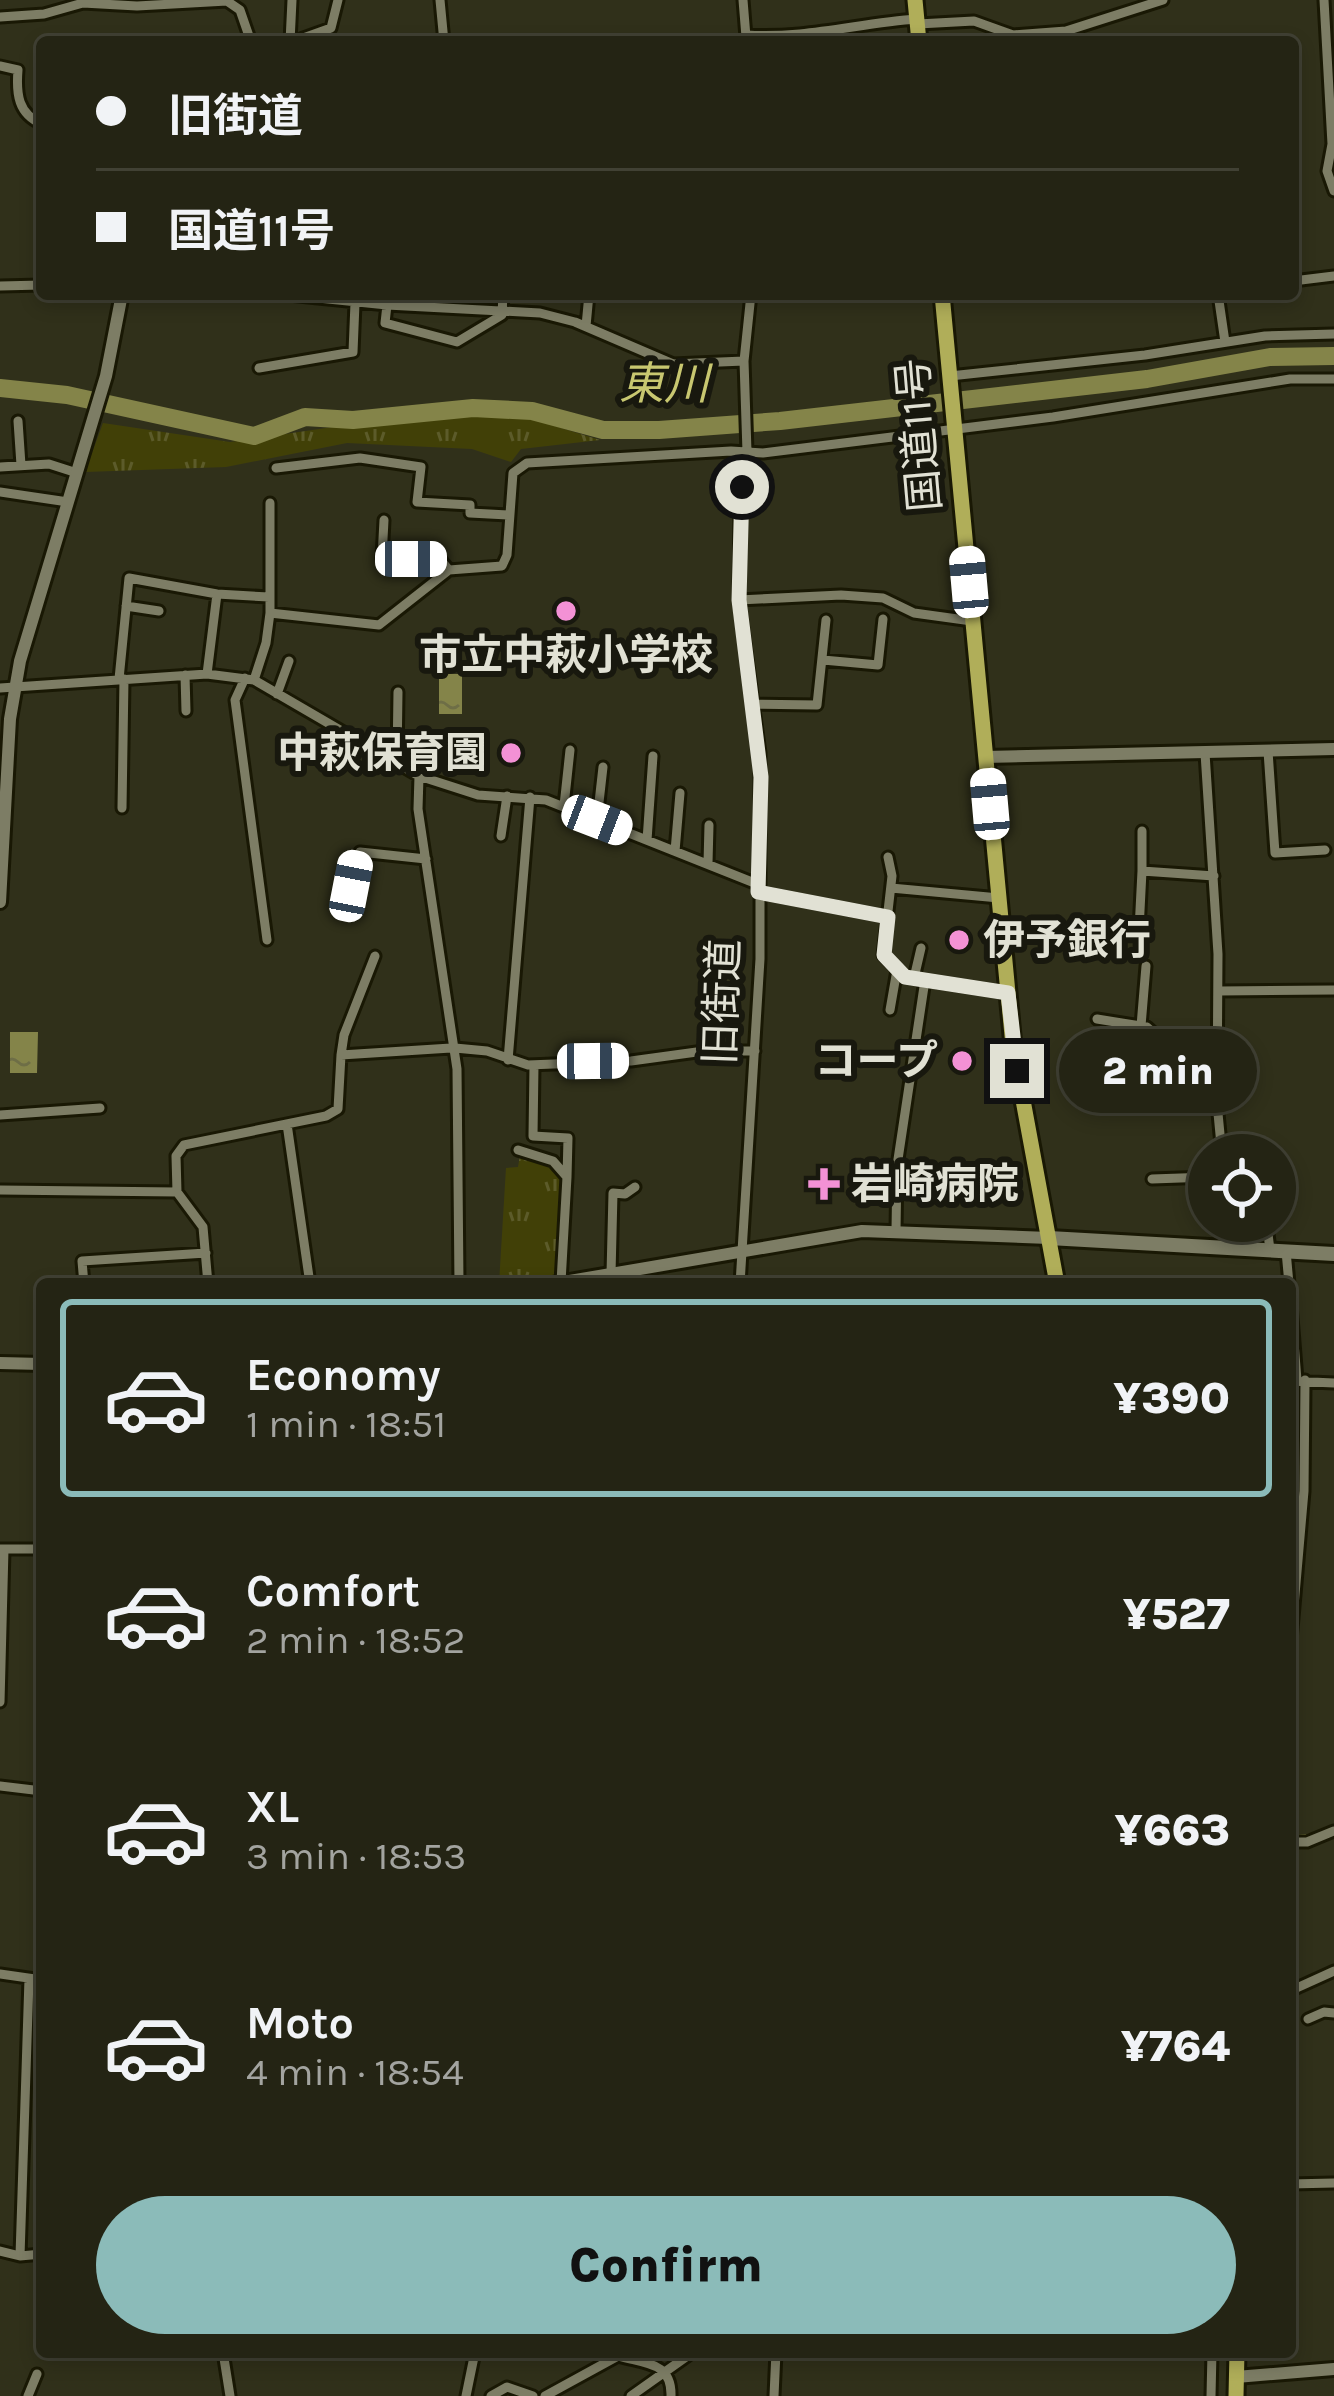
<!DOCTYPE html>
<html lang="en">
<head>
<meta charset="utf-8">
<style>
  :root { --surface:#242414; --page:#303022; --text:#f1f3f6; --muted:#a3a4a0; --line:#414134; --accent:#8bbbb9 }
  body { margin:0; font-family:Karla,"Noto Sans JP",sans-serif; background:var(--page); color:var(--text); height:100vh; display:flex; flex-direction:column; font-size:45px; white-space:nowrap }
  * { box-sizing:border-box; margin:0 }
  p { font-size:39px; color:var(--muted) }
  .icon { flex:none; width:66px; height:66px; fill:none; stroke:currentColor; stroke-width:2; stroke-linecap:round; stroke-linejoin:round }
  .map { position:relative; flex:1; overflow:hidden }
  .panel { position:absolute; left:36px; top:1278px; width:1260px; height:1080px; display:flex; flex-direction:column; background:var(--surface); border-radius:12px; box-shadow:0 6px 18px #0003,0 0 0 3px var(--line) }
  .panel>* { flex:none }
  .banner { position:absolute; left:36px; top:36px; width:1263px; height:264px; border-radius:12px; box-shadow:0 6px 18px #0003,0 0 0 3px var(--line); display:grid; align-content:center; height:264px; padding:0 60px; background:var(--surface) }
  .buttons { position:absolute; left:1188px; top:1134px; display:grid; gap:24px }
  .buttons a { display:grid; place-items:center; width:108px; height:108px; border-radius:50%; background:var(--surface); box-shadow:0 6px 18px #0003,0 0 0 3px var(--line); font-size:60px }
  .end { position:absolute; width:54px; height:54px; margin:-27px; border:15px solid #e1e1d4; background:#111; box-shadow:0 0 0 6px #111 }
  .from { border-radius:50% }
  .bubble { position:absolute; height:84px; border-radius:42px; background:var(--surface); box-shadow:0 6px 18px #0003,0 0 0 3px var(--line); font-size:39px; font-weight:800; line-height:84px; text-align:center }
  .car { position:absolute; width:36px; height:72px; margin:-36px -18px; border-radius:15px; box-shadow:0 0 9px 3px #0007; background:linear-gradient(#fff 24%,#345 0 40%,#fff 0 76%,#345 0 86%,#fff 0) }
  .banner b { display:flex; align-items:center; gap:42px; height:114px; font-size:45px }
  .banner b+b { border-top:3px solid var(--line) }
  .banner i { width:30px; height:30px; background:var(--text) }
  ul { padding:21px 0 0; list-style:none }
  li { display:flex; align-items:center; gap:36px; height:198px; margin:0 24px 18px; padding:0 36px; border:6px solid transparent; border-radius:12px }
  li div { flex:1 }
  li b { display:block; font-size:45px }
  li em { font-style:normal; font-weight:800 }
  li.active { border-color:var(--accent) }
  li>.icon { width:108px; height:108px; stroke-width:1.5 }
  .cta { display:flex; gap:24px; margin-top:auto; padding:24px 60px }
  .cta a { flex:1; height:138px; border-radius:72px; background:var(--accent); color:#111; font-size:48px; font-weight:800; line-height:138px; text-align:center }
  .map>svg:first-child { display:block }
</style>
</head>
<body>
<div class="map">
<svg width="1334" height="2396" viewBox="0 0 1334 2396">
  <defs>
    <pattern id="park-tufts" width="24" height="20" patternUnits="userSpaceOnUse" patternTransform="scale(3)"><rect width="24" height="20" fill="#414007"/><path d="M3 7l-1-3M5 7V3M7 7l1-3M15 17l-1-3M17 17v-4M19 17l1-3" fill="none" stroke="#5c5b2a"/></pattern>
    <pattern id="water-ripples" width="26" height="14" patternUnits="userSpaceOnUse" patternTransform="scale(3)"><rect width="26" height="14" fill="#848449"/><path d="M2 4q2-2 4 0t4 0M15 11q2-2 4 0t4 0" fill="none" stroke="#6e6e46"/></pattern>
  </defs>
  <rect width="100%" height="100%" fill="#30301a"/>
  <!-- park -->
  <path fill="url(#park-tufts)" d="M474 415 529 418 600 440 521 449 511 462 472 449 347 443 226 467 85 472 103 423 230 442 381 420Z
    M520 1155 552 1164 562 1177 556 1278 499 1284 506 1168 518 1167Z"/>
  <!-- water -->
  <path fill="url(#water-ripples)" d="M439 674H462V714H439Z
    M10 1032H38L37 1073H10Z"/>
  <g fill="none" stroke-linecap="round" stroke-linejoin="round">
    <!-- stream -->
    <path stroke="#848449" stroke-width="3" d="M1290 1837 1312 1835"/>
    <!-- river -->
    <path stroke="#848449" stroke-width="18" d="M0 388 67 395 254 436 305 417 353 420 473 408 532 411 603 430H659L780 421 1147 379 1270 357 1334 356"/>
    <defs>
      <path id="minor" d="M440 0 444 42
        M743 0 746 37
        M1324 0 1332 144 1327 171 1334 191
        M0 17 44 14 83 3 137 6 227 1 240 10 250 39 262 42
        M918 24 974 21 1013 35 1066 31 1163 0
        M746 35C805 39 859 23 917 19
        M290 42 292 0
        M292 42 331 28 338 0
        M697 42 746 41
        M0 66 18 70C16 94 18 114 42 124
        M1293 281 1334 276
        M0 286 42 285
        M279 294 387 305 540 313 575 322 673 364 744 361
        M1218 294 1225 342
        M387 305 385 323 457 342 502 315 503 294
        M586 326 589 294
        M259 368 353 352 355 303
        M950 376 1145 355 1265 336 1334 334
        M18 421 21 465
        M0 467 49 464 77 473
        M276 468 360 458 421 467 417 502 470 505V513L508 515
        M0 492 68 502
        M270 503V613
        M384 520 382 558 440 559 449 570
        M739 600 841 595 883 598 914 613 972 621
        M126 606 159 611
        M823 660 878 665 883 619
        M207 674 217 594
        M185 675 186 711
        M245 678 235 700 267 940
        M119 679 129 578 217 594 269 597
        M254 680 266 643 270 613 379 625 449 570 502 566 507 555 513 473 527 463 731 451 763 453 1053 417 1290 379H1334
        M0 688 207 674 254 680 419 776 478 795 546 800 757 884
        M277 694 289 661
        M753 704 817 705 826 620
        M1268 751 1275 853 1325 850
        M1205 753 1218 954 1217 1103 1222 1155
        M397 760 398 692
        M419 776 418 809 457 1069 459 1284
        M564 806 570 750
        M122 808 124 679
        M597 820 603 767
        M1142 831V871
        M501 836 507 796
        M647 840 653 756
        M675 851 680 793
        M888 857 892 876 883 955 905 977 1008 993
        M708 863 709 825
        M351 886 360 852 426 859
        M891 888 999 898
        M758 892 888 917
        M1139 930 1142 871 1214 876
        M375 956 344 1035 341 1055 451 1048
        M914 978 921 948
        M1219 991 1334 990
        M890 1010 897 970
        M1097 1019 1147 1027 1168 1046 1216 1057
        M1141 1026 1146 966
        M455 1048 487 1051 528 1065 631 1061 704 1051H755
        M508 1060 530 797
        M534 1065 533 1136 568 1138 567 1177
        M1159 1103 1217 1101
        M0 1115 100 1108
        M287 1124 310 1284
        M518 1150 553 1161 567 1177 561 1282
        M1152 1179 1209 1177
        M0 1190 177 1192 203 1227 208 1284
        M177 1192 176 1156 184 1145 326 1116 338 1109 341 1055
        M1259 1221 1268 1234 1270 1250
        M896 1230 897 1166 925 980
        M1286 1251 1289 1284
        M611 1274 613 1193 625 1194 635 1187
        M84 1284 82 1261 206 1253
        M740 1284 760 959V753L739 600 740 506 747 452 744 361 751 294
        M1290 1292 1297 1380
        M1290 1381 1334 1383
        M0 1549H42
        M1290 1652 1304 1491 1305 1380
        M0 1702 4 1549
        M0 1786 42 1791
        M1290 1842H1307L1334 1831
        M0 1974 42 1980
        M1290 1991 1334 1971
        M1308 2019 1324 2012 1334 2013
        M1290 2184 1334 2183
        M0 2251 20 2256 42 2254
        M20 2256 29 1979
        M223 2352 230 2396
        M28 2396 37 2374
        M466 2396 475 2352
        M491 2396 507 2387 533 2396
        M545 2396 618 2356C646 2364 672 2362 671 2396
        M631 2396 693 2352
        M774 2396 776 2352
        M1211 2396 1212 2352"/>
      <path id="tertiary" d="M986 757 1334 749
        M0 902 10 719 20 661 106 376 122 294
        M552 1284 862 1231 1049 1238
        M0 1363 42 1364
        M1236 2377 1334 2369"/>
      <path id="secondary" d="M1049 1238 1334 1254"/>
      <path id="trunk" d="M915 0 919 42
        M942 294 1013 1046 1057 1284
        M1236 2396 1237 2352"/>
    </defs>
    <!-- minor casing -->
    <use href="#minor" stroke="#191804" stroke-width="15"/>
    <!-- tertiary casing -->
    <use href="#tertiary" stroke="#191804" stroke-width="18"/>
    <!-- secondary casing -->
    <use href="#secondary" stroke="#191804" stroke-width="20"/>
    <!-- trunk casing -->
    <use href="#trunk" stroke="#191804" stroke-width="21"/>
    <!-- minor -->
    <use href="#minor" stroke="#7d7d65" stroke-width="9"/>
    <!-- tertiary -->
    <use href="#tertiary" stroke="#7d7d65" stroke-width="12"/>
    <!-- secondary -->
    <use href="#secondary" stroke="#7d7d65" stroke-width="14"/>
    <!-- trunk -->
    <use href="#trunk" stroke="#b0ae59" stroke-width="15"/>
  </g>
  <g fill="none" stroke-linecap="round" stroke-linejoin="round">
    <!-- route -->
    <path stroke="#e1e1d4" stroke-width="15" d="M742 487 739 600 761 777 758 892 888 917 884 955 905 977 1008 993 1017 1071"/>
  </g>
  <!-- markers -->
  <g fill="#f391d5" stroke="#18180e" stroke-width="4.5">
    <circle cx="566" cy="611" r="12"/>
    <circle cx="511" cy="753" r="12"/>
    <circle cx="959" cy="940" r="12"/>
    <circle cx="962" cy="1061" r="12"/>
    <path d="M818 1166h12v12h12v12h-12v12h-12v-12h-12v-12h12z"/>
  </g>
  <g text-anchor="middle" dominant-baseline="central" stroke-width="12" stroke-linejoin="round" paint-order="stroke">
    <!-- street labels -->
    <g font-size="42" fill="#e1e1d4" stroke="#18180e">
      <text transform="translate(919 435) rotate(-95)">国道11号</text>
      <text transform="translate(722 1002) rotate(-88)">旧街道</text>
    </g>
    <!-- poi labels -->
    <g font-size="42" font-weight="bold" fill="#e1e1d4" stroke="#18180e" text-anchor="end">
      <text x="566" y="655" text-anchor="middle">市立中萩小学校</text>
      <text x="487" y="753">中萩保育園</text>
      <text x="983" y="940" text-anchor="start">伊予銀行</text>
      <text x="938" y="1061">コープ</text>
      <text x="851" y="1184" text-anchor="start">岩崎病院</text>
    </g>
    <!-- water labels -->
    <g font-size="45" font-style="italic" fill="#c8c770" stroke="#18180e">
      <text x="664" y="384">東川</text>
    </g>
  </g>
</svg>
<div class="buttons">
<a><svg class="icon" aria-label="locate" viewBox="0 0 24 24"><circle cx="12" cy="12" r="6"/><path d="M12 2v4M12 18v4M2 12h4M18 12h4"/></svg></a>
</div>
<i class="end from" style="left:742px;top:487px"></i>
<i class="end" style="left:1017px;top:1071px"></i>
<div class="bubble" style="left:1059px;top:1029px;width:198px">2 min</div>
<i class="car" style="left:411px;top:559px;rotate:90deg"></i>
<i class="car" style="left:969px;top:582px;rotate:355deg"></i>
<i class="car" style="left:990px;top:804px;rotate:355deg"></i>
<i class="car" style="left:597px;top:820px;rotate:111deg"></i>
<i class="car" style="left:351px;top:886px;rotate:11deg"></i>
<i class="car" style="left:593px;top:1061px;rotate:89deg"></i>
<div class="banner">
<b><i class="from"></i>旧街道</b>
<b><i></i>国道11号</b>
</div>
<section class="panel">
<ul>
<li class="active"><svg class="icon" aria-label="car" viewBox="0 0 24 24"><path d="M5 17H2v-5l4-1 3-4h7l3 4 3 1v5h-3M9 17h6M6 11h13"/><circle cx="7" cy="17" r="2"/><circle cx="17" cy="17" r="2"/></svg><div><b>Economy</b><p>1 min · 18:51</p></div><em>¥390</em></li>
<li><svg class="icon" aria-label="car" viewBox="0 0 24 24"><path d="M5 17H2v-5l4-1 3-4h7l3 4 3 1v5h-3M9 17h6M6 11h13"/><circle cx="7" cy="17" r="2"/><circle cx="17" cy="17" r="2"/></svg><div><b>Comfort</b><p>2 min · 18:52</p></div><em>¥527</em></li>
<li><svg class="icon" aria-label="car" viewBox="0 0 24 24"><path d="M5 17H2v-5l4-1 3-4h7l3 4 3 1v5h-3M9 17h6M6 11h13"/><circle cx="7" cy="17" r="2"/><circle cx="17" cy="17" r="2"/></svg><div><b>XL</b><p>3 min · 18:53</p></div><em>¥663</em></li>
<li><svg class="icon" aria-label="car" viewBox="0 0 24 24"><path d="M5 17H2v-5l4-1 3-4h7l3 4 3 1v5h-3M9 17h6M6 11h13"/><circle cx="7" cy="17" r="2"/><circle cx="17" cy="17" r="2"/></svg><div><b>Moto</b><p>4 min · 18:54</p></div><em>¥764</em></li>
</ul>
<div class="cta"><a>Confirm</a></div>
</section>
</div>
</body>
</html>
